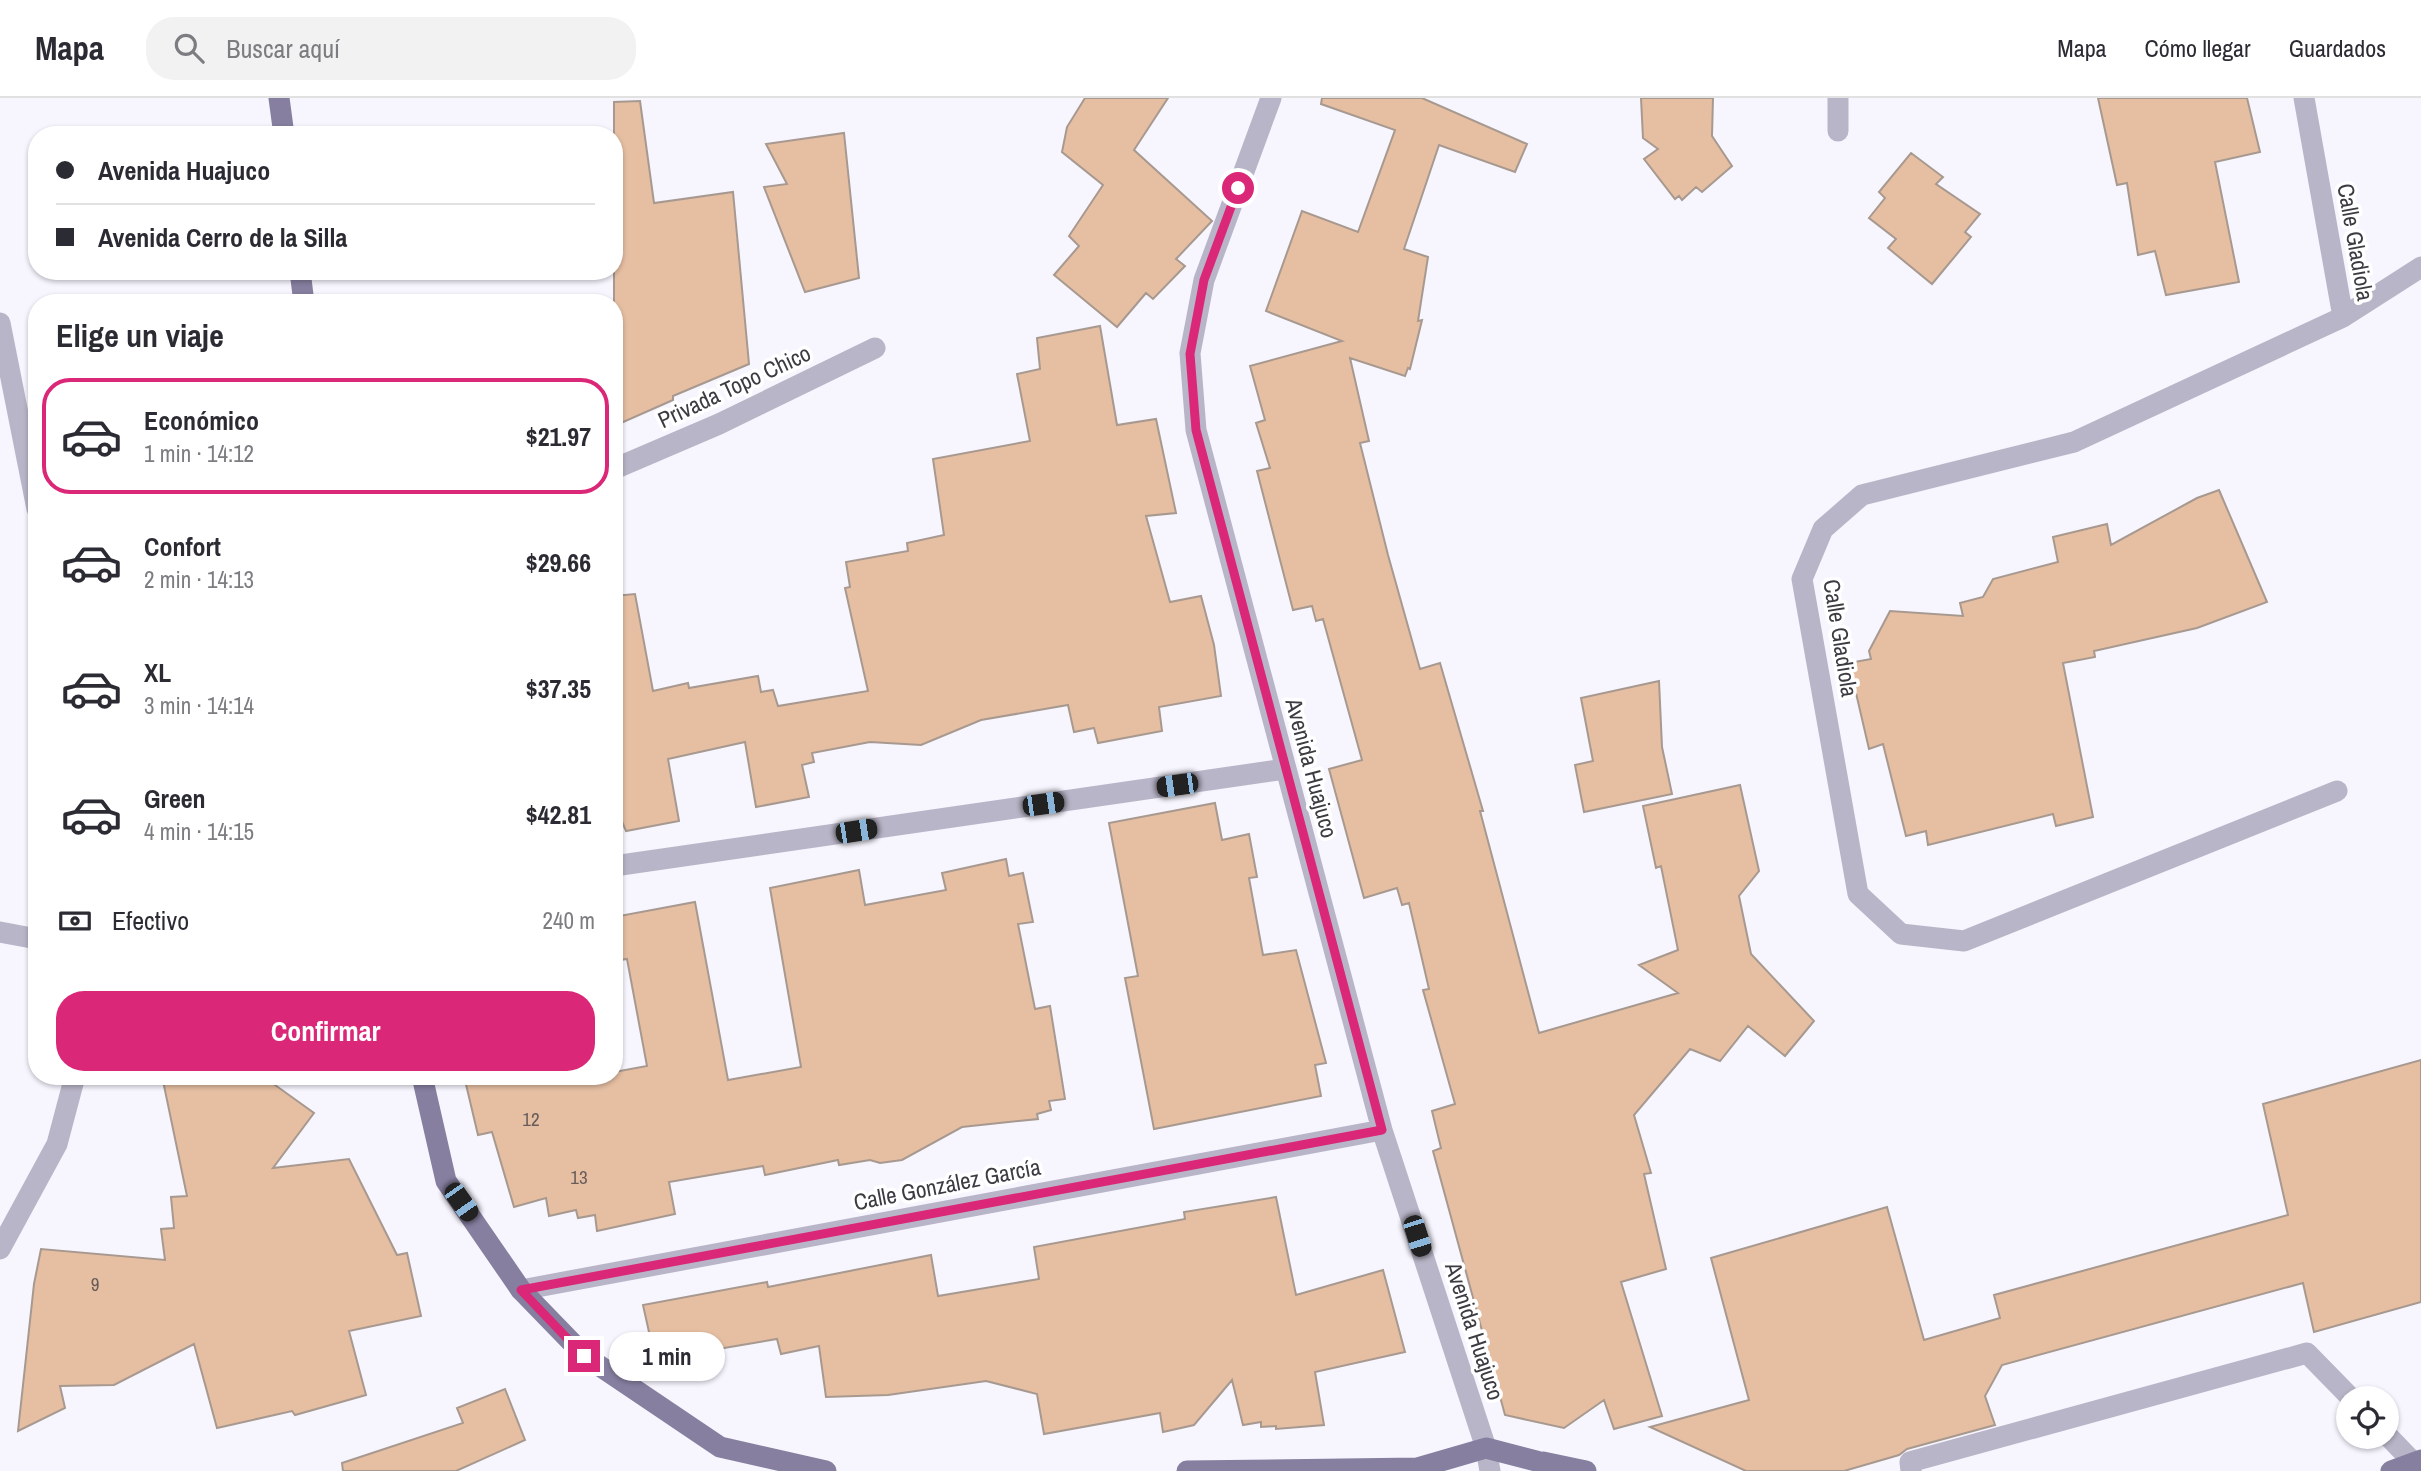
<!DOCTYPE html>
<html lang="es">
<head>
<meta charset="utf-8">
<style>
  :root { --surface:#fff; --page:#f2f2f3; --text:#2b2b33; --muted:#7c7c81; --line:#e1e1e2; --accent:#db2777 }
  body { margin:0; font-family:"Archivo Narrow",sans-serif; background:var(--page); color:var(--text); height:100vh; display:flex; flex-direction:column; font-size:26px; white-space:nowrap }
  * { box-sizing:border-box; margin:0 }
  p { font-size:23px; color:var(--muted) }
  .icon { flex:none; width:38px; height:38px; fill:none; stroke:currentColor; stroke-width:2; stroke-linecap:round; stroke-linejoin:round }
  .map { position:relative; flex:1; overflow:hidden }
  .side { position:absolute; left:28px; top:196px; width:595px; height:791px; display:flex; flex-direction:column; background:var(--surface); border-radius:28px; box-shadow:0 2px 5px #0004 }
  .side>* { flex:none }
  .top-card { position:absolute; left:28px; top:28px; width:595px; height:154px; border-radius:28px; box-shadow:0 2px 5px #0004; display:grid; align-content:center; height:154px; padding:0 28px; background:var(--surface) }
  .controls { position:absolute; left:2336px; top:1288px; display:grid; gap:14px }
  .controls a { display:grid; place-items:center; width:63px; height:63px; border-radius:50%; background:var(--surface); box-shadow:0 2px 5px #0004; font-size:35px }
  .end { position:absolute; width:32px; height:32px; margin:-16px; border:9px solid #db2777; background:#fff; box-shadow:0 0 0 4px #fff }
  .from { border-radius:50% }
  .bubble { position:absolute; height:49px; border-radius:24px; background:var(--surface); box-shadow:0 2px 5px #0004; font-size:23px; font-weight:700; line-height:49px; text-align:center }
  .car { position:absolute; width:21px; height:42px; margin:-21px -10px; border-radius:9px; box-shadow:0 0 5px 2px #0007; background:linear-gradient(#222 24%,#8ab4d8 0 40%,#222 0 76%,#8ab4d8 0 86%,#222 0) }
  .top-card b { display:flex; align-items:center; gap:24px; height:66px; font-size:26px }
  .top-card b+b { border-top:2px solid var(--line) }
  .top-card i { width:18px; height:18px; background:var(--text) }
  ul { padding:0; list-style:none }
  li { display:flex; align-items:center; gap:21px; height:116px; margin:0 14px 10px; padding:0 14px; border:4px solid transparent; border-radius:28px }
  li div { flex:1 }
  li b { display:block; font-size:26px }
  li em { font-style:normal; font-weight:700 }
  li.on { border-color:var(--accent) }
  li>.icon { width:63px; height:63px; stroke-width:1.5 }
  h2 { padding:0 28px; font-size:32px; line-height:84px }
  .pay { display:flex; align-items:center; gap:18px; height:77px; padding:0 28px; font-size:26px }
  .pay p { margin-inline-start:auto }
  .primary-button { display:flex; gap:14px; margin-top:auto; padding:14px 28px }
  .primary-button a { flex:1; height:80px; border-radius:28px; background:var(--accent); color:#fff; font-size:28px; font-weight:700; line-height:80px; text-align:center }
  header { display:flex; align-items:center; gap:42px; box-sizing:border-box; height:98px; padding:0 35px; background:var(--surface); border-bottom:2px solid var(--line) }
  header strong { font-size:33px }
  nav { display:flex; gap:38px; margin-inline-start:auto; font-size:24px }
  .search { width:490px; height:63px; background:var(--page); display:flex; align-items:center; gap:18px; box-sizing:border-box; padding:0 24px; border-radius:28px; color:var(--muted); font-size:26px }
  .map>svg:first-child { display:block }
</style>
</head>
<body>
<header>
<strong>Mapa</strong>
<div class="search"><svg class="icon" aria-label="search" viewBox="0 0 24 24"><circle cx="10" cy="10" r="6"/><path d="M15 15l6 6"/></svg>Buscar aquí</div>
<nav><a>Mapa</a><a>Cómo llegar</a><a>Guardados</a></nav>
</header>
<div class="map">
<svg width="2421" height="1373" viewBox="0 0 2421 1373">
  <rect width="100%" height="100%" fill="#f7f5fe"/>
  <!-- building -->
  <path fill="#e6bfa3" stroke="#a7998f" stroke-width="2" d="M1085 0H1168L1134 52 1212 123 1176 161 1185 168 1153 201 1146 195 1117 229 1054 177 1079 148 1069 138 1103 87 1062 54 1067 29Z
    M1322 0H1422L1527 46 1515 74 1439 47 1404 151 1428 159 1418 223 1422 222 1410 271 1408 270 1405 278 1350 260 1369 343 1360 345 1388 457 1420 571 1440 565 1483 713H1480L1539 935 1678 895 1639 867 1678 852 1661 768 1656 770 1643 708 1740 687 1759 773 1739 798 1751 856 1814 923 1785 958 1748 928 1720 963 1690 951 1634 1017 1651 1075 1644 1076 1666 1171 1621 1184 1662 1318 1614 1331 1604 1302 1564 1330 1505 1317 1433 1053 1441 1050 1432 1013 1455 1006 1423 892 1429 891 1409 805 1402 807 1397 790 1364 800 1329 671 1362 662 1323 521 1316 523 1312 508 1293 512 1257 373 1270 370 1256 325 1265 322 1250 268 1342 243 1266 213 1302 113 1358 134 1395 32 1321 6Z
    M1641 0H1713L1712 38 1732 68 1702 94 1696 89 1682 102 1679 98 1675 101 1644 61 1658 51 1643 40Z
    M2098 0H2247L2260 54 2215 64 2239 184 2166 197 2155 153 2138 157 2127 85 2117 87Z
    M640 3 654 105 733 94 749 266 673 298V302L621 325 614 228V4Z
    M844 35 859 180 805 194 764 89 787 86 766 46Z
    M1911 55 1943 79 1936 86 1980 116 1965 134 1971 139 1932 186 1888 150 1896 141 1869 120 1885 100 1879 94Z
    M1100 228 1117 327 1156 321 1176 415 1146 418 1170 504 1201 498 1214 547 1221 598 1159 609 1162 633 1098 645 1094 630 1074 634 1068 607 981 622 921 647 870 644 812 655 814 664 802 667 809 699 756 709 745 644 668 661 679 723 626 733 614 705V498L635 496 653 593 688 585 689 590 758 578 761 594 773 592 778 608 868 593 845 490 850 489 846 464 908 453 907 445 944 437 933 361 1030 343 1017 276 1040 271 1037 240Z
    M2219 392 2267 504 2197 530 2094 553 2095 559 2063 565 2093 719 2056 728 2053 716 1928 747 1926 733 1906 738 1883 646 1869 651 1849 565 1871 561 1869 553 1890 513 1963 518 1960 505 1983 499 1993 481 2058 464 2053 439 2107 426 2111 447 2197 400Z
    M1659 583 1662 649 1672 696 1584 714 1575 667 1593 663 1581 600Z
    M1215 705 1222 742 1249 736 1257 779 1249 780 1263 857 1296 852 1326 965 1315 967 1321 998 1154 1031 1125 880 1138 878 1109 725Z
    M1006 761 1009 778 1023 775 1033 824 1018 826 1035 911 1050 908 1065 1001 1049 1003 1051 1012 1037 1016 1038 1021 962 1029 902 1062 880 1065 870 1062 839 1067 838 1062 765 1077 763 1068 669 1084 675 1116 597 1133 595 1117 578 1120 576 1112 549 1118 546 1100 514 1109 492 1034 478 1037 464 978H614V974L647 968 627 861 614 863V819L695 804 728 982 801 969 770 790 859 772 865 807 946 792 942 775Z
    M2421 962V1204L2314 1234 2303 1185 2002 1267 1985 1298 1995 1327 1907 1351 1899 1357 1844 1373H1746L1650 1329 1749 1302 1711 1160 1887 1109 1924 1242 2000 1220 1994 1197 2288 1117 2263 1006Z
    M162 978H273L275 987 314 1015 273 1070 349 1061 397 1157 407 1155 421 1218 349 1233 366 1297 295 1317 292 1313 217 1330 194 1246 114 1287 60 1288 65 1310 18 1333 34 1186 41 1151 165 1162 161 1131 174 1130 171 1099 187 1098Z
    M1276 1099 1296 1197 1383 1172 1405 1254 1315 1274 1324 1327 1276 1331V1328L1261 1329V1324L1243 1327 1232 1282 1194 1327 1163 1334 1160 1315 1044 1336 1037 1296 986 1283 888 1297 826 1299 819 1248 781 1256 777 1241 706 1253 703 1240 653 1252 643 1207 767 1184 768 1189 931 1157 938 1198 1039 1181 1034 1149 1185 1121 1184 1114Z
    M505 1291 525 1342 456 1373H343L342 1365 463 1325 457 1310Z"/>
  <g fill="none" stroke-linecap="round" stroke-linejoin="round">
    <!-- minor -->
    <path stroke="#b9b5c8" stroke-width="21" d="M1271 0 1204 182 1190 255 1196 332 1382 1032 1486 1350 1490 1373
      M1838 0V33
      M2304 0 2343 219
      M0 225 37 411
      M614 371 719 326 875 250
      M2337 693 1964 843 1901 836 1858 796 1802 481 1823 431 1862 397 2074 344 2343 219 2421 169
      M614 768 1285 671
      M0 834 37 841
      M0 1151 57 1046 75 978
      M521 1192 1382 1032
      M2387 1337 2414 1365
      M1911 1373 1910 1364 2307 1255 2351 1300"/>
    <!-- major -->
    <path stroke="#867fa0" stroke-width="21" d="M279 0 284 37
      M300 173 304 205
      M422 978 446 1083 521 1192 585 1258 720 1349 826 1373
      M1543 1364 1586 1373
      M1187 1373 1417 1370 1486 1350 1536 1363 1556 1373
      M2391 1373 2421 1362"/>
  </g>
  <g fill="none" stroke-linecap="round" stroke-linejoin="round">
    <!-- route -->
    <path stroke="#db2777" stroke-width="9" d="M584 1258 521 1192 1382 1032 1196 332 1190 256 1204 182 1238 90"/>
  </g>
  <g text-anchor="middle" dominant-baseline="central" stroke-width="7" stroke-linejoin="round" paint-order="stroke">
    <!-- number labels -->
    <g font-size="19" fill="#675c5a">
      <text x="531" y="1021">12</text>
      <text x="579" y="1079">13</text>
      <text x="95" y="1186">9</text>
    </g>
    <!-- street labels -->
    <g font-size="23" fill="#3d3b42" stroke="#fff">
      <text transform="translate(2356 144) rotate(80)">Calle Gladiola</text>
      <text transform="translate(734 288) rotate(-25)">Privada Topo Chico</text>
      <text transform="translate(1841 540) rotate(81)">Calle Gladiola</text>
      <text transform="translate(1312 670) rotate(75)">Avenida Huajuco</text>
      <text transform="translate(947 1086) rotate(-11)">Calle González García</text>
      <text transform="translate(1475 1233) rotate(72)">Avenida Huajuco</text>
    </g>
  </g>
</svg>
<div class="controls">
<a><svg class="icon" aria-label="locate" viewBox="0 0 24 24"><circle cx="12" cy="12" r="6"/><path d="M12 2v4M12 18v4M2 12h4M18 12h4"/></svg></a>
</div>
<i class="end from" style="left:1238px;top:90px"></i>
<i class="end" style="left:584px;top:1258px"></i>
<div class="bubble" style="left:609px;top:1234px;width:116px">1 min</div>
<i class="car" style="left:1177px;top:687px;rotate:262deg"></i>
<i class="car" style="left:1043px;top:706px;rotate:82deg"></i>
<i class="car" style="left:856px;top:733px;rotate:81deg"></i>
<i class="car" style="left:461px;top:1104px;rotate:145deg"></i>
<i class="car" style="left:1417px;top:1138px;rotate:162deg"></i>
<div class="top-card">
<b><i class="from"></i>Avenida Huajuco</b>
<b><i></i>Avenida Cerro de la Silla</b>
</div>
<section class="side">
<h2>Elige un viaje</h2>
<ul>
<li class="on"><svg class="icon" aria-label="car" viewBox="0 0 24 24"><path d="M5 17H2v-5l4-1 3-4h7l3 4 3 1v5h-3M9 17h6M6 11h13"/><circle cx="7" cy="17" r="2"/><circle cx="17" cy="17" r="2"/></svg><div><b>Económico</b><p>1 min · 14:12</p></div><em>$21.97</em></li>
<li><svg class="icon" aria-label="car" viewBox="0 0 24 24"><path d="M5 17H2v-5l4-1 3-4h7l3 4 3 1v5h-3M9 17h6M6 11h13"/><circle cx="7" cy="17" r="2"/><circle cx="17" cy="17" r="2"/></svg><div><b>Confort</b><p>2 min · 14:13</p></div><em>$29.66</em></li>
<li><svg class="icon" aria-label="car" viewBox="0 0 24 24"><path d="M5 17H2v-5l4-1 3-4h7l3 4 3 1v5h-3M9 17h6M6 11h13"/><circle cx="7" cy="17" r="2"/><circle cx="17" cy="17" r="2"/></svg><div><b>XL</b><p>3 min · 14:14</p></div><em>$37.35</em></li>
<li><svg class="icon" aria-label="car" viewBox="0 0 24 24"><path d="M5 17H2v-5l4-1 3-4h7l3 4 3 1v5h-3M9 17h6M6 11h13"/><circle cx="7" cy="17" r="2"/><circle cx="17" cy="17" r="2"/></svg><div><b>Green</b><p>4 min · 14:15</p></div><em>$42.81</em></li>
</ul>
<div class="pay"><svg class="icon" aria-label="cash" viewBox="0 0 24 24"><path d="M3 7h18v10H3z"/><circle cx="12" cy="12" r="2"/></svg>Efectivo<p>240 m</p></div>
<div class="primary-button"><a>Confirmar</a></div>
</section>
</div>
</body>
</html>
